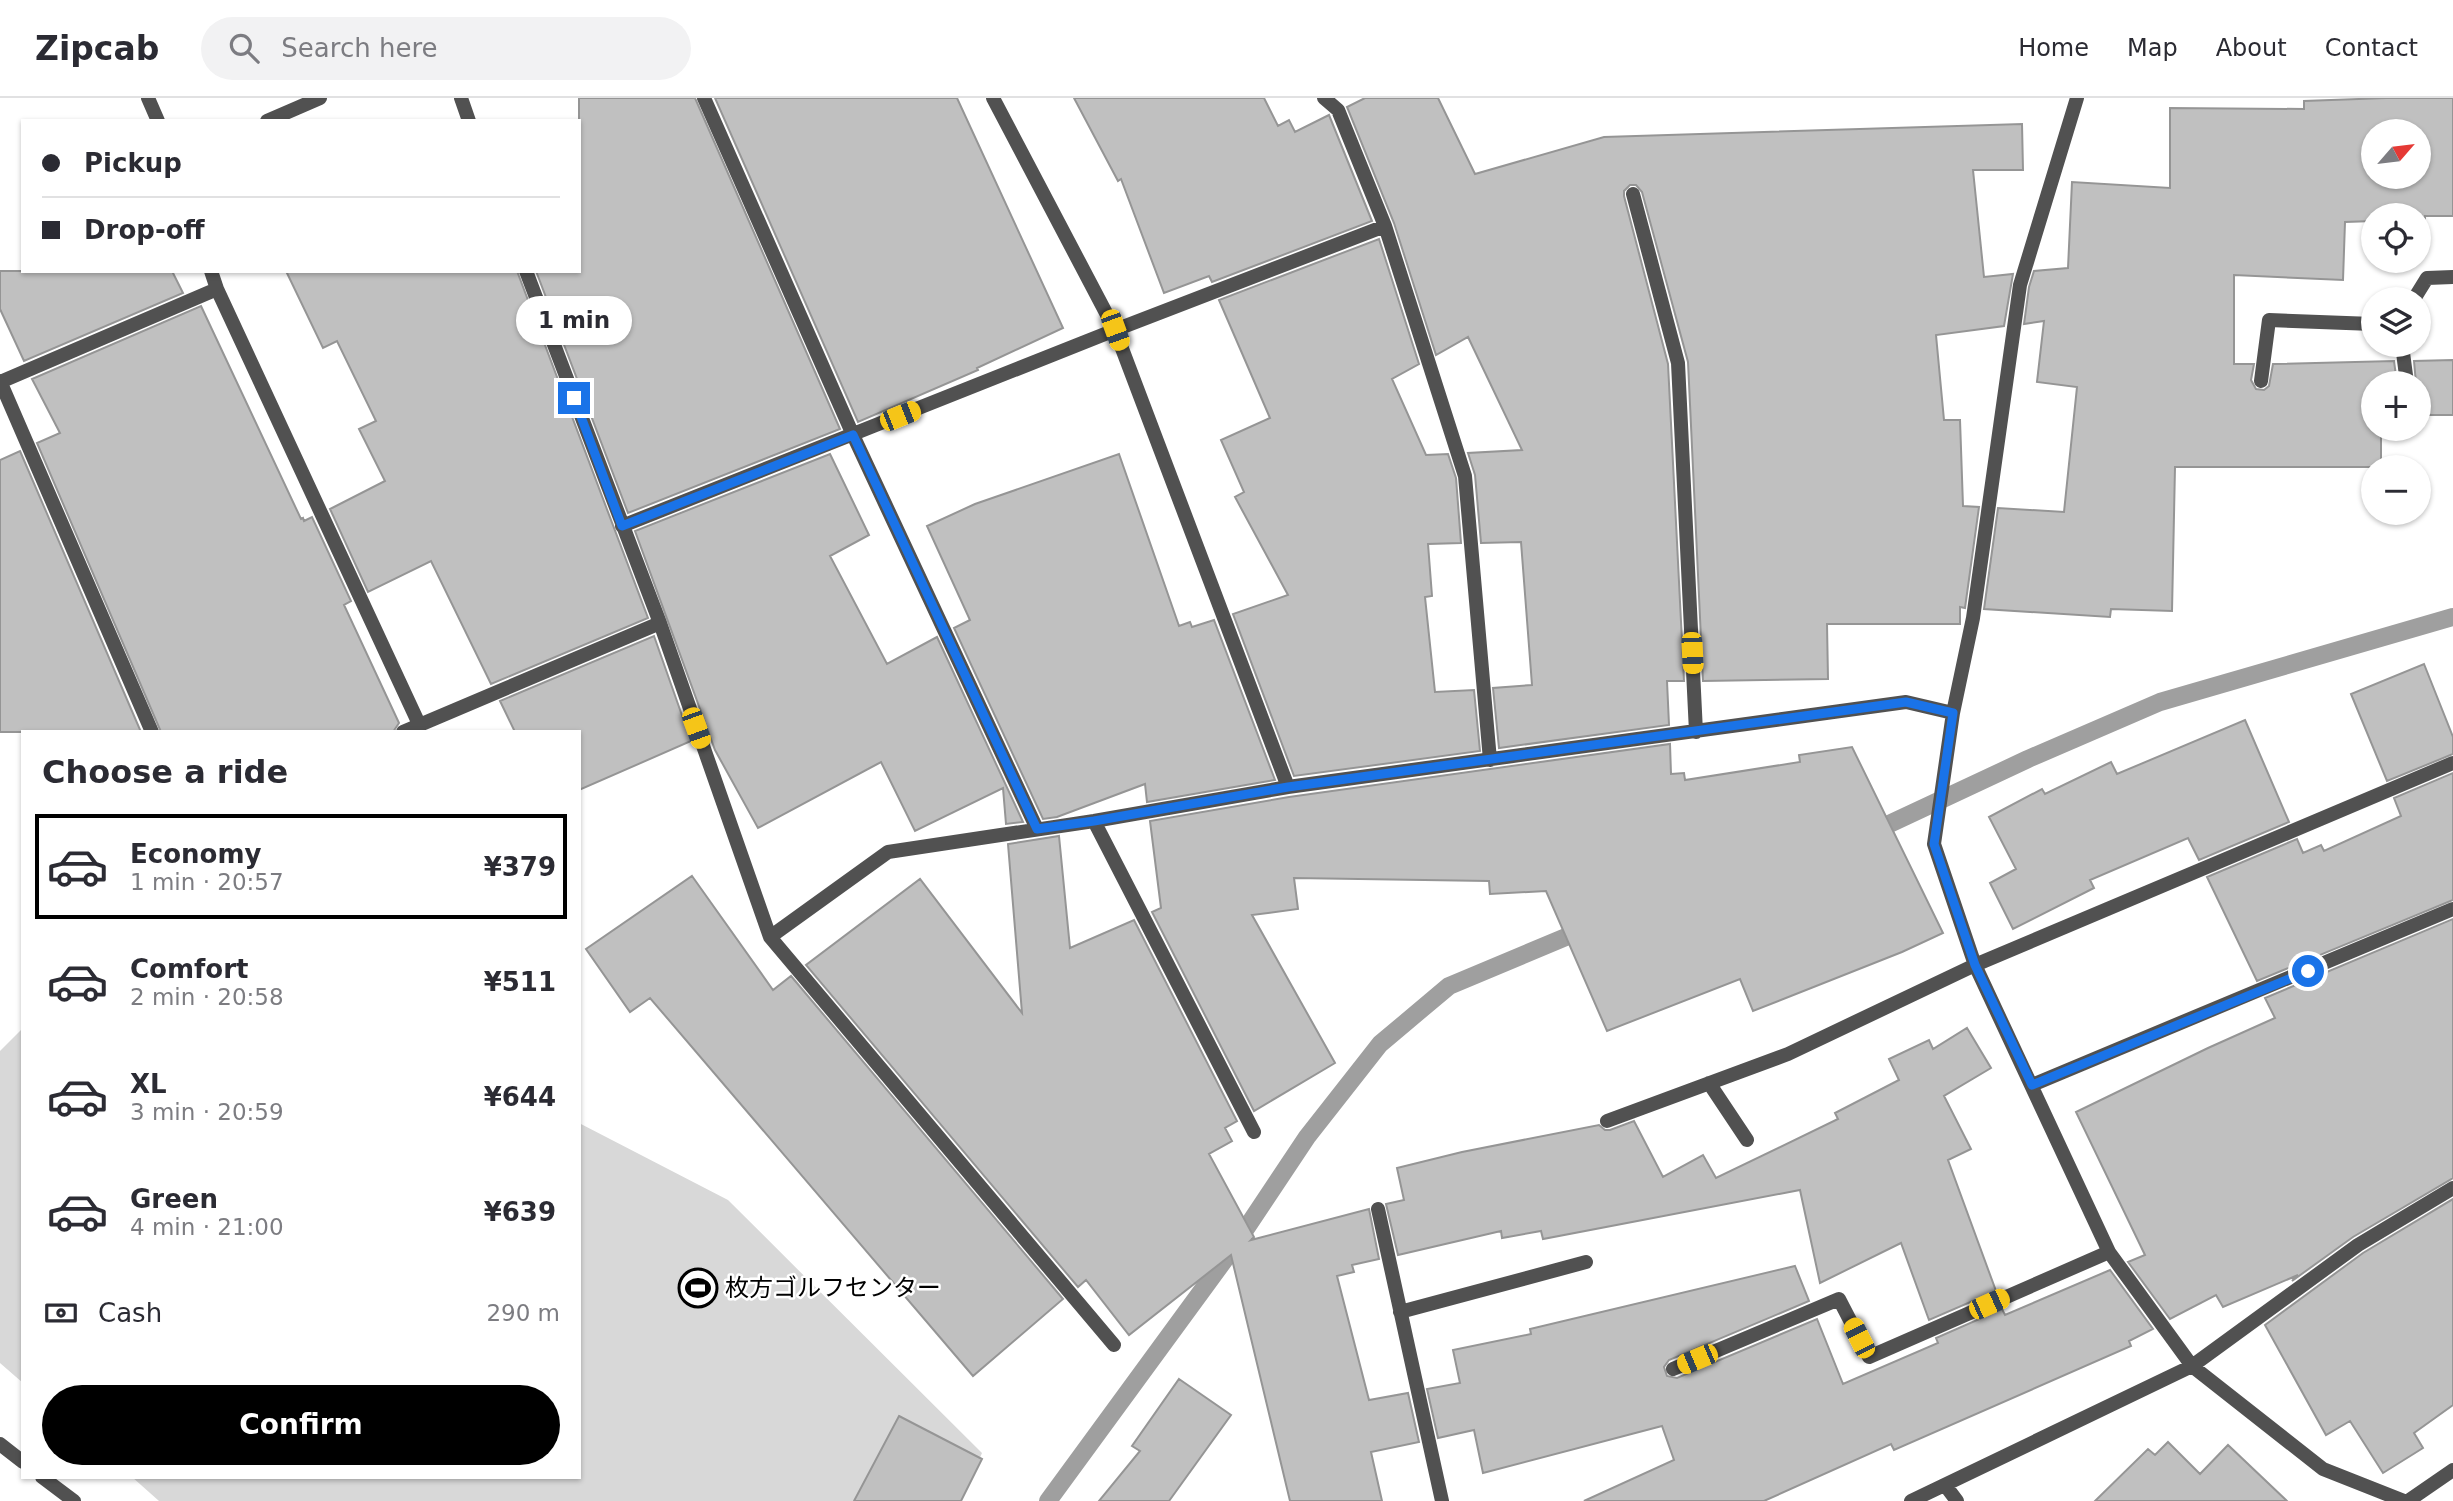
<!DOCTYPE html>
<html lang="en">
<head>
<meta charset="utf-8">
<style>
  :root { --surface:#fff; --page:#f2f2f3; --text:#2b2b33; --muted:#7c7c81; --line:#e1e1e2; --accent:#000 }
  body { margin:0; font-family:"DejaVu Sans","Noto Sans JP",sans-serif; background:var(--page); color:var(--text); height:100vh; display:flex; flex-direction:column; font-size:26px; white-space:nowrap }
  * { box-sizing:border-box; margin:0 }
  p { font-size:23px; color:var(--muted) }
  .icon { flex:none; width:38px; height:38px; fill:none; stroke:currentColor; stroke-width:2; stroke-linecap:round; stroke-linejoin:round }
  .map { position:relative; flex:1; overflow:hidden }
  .side { position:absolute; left:21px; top:632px; width:560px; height:749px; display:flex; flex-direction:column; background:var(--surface); border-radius:0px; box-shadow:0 2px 5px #0004 }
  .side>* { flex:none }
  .guide { position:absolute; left:21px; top:21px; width:560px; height:154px; border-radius:0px; box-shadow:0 2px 5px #0004; display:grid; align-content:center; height:154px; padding:0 21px; background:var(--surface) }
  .needle { width:46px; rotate:62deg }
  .controls { position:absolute; left:2361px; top:21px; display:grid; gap:14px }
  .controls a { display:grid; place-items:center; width:70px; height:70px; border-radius:50%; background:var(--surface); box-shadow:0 2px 5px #0004; font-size:35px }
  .end { position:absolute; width:32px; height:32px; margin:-16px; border:9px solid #1a73e8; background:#fff; box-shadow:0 0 0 4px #fff }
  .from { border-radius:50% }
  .bubble { position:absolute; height:49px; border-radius:24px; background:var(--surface); box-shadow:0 2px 5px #0004; font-size:23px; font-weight:700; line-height:49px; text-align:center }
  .car { position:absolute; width:21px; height:42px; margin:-21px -10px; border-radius:9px; box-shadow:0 0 5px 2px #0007; background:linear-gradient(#f5c518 24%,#345 0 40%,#f5c518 0 76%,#345 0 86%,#f5c518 0) }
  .guide b { display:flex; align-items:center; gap:24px; height:66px; font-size:26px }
  .guide b+b { border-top:2px solid var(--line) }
  .guide i { width:18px; height:18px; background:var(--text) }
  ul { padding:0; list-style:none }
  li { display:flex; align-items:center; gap:21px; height:105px; margin:0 14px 10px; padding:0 7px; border:4px solid transparent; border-radius:0px }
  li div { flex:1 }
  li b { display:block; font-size:26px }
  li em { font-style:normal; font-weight:700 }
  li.on { border-color:var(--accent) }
  li>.icon { width:63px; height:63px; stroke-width:1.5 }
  h2 { padding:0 21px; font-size:32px; line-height:84px }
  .pay { display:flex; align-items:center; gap:18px; height:77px; padding:0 21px; font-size:26px }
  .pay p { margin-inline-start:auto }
  .button { display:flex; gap:14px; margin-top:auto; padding:14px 21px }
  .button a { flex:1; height:80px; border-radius:42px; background:var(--accent); color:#fff; font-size:28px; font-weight:700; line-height:80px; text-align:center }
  header { display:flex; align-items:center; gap:42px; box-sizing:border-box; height:98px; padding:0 35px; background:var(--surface); border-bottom:2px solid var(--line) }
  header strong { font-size:33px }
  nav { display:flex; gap:38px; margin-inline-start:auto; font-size:24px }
  .search { width:490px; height:63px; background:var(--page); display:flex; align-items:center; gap:18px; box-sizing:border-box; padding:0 24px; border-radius:38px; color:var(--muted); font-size:26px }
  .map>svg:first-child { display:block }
</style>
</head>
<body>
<header>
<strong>Zipcab</strong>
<div class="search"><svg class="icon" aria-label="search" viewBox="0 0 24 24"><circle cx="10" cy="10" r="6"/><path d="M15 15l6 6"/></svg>Search here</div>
<nav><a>Home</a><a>Map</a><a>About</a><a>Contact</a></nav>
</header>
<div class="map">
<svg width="2453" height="1403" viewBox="0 0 2453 1403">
  <rect width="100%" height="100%" fill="#fff"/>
  <!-- green -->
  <path fill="#d8d8d8" d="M23 930V1285L0 1265V953Z
    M579 1025 728 1102 982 1355 961 1403H159L132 1379H579Z"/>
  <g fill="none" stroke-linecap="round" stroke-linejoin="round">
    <!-- stream -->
    <path stroke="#9f9f9f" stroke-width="18" d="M1870 735 2028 661 2160 604 2453 519
      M1048 1403 1231 1153 1307 1039 1380 946 1449 888 1585 831"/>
  </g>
  <!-- building -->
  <path fill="#c0c0c0" stroke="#959595" stroke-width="2" fill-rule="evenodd" d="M579 0H695L840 331 628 415 536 173H579Z
    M715 0H957L1063 230 977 270 978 272 858 324Z
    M1074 0H1264L1278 28 1289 22 1295 34 1329 17 1372 123 1212 184 1209 178 1164 195 1121 81 1118 83Z
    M1365 0H1438L1475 76 1604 39 2022 26 2023 72H1973L1984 179 2013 176 2004 228 1936 237 1944 322H1960L1963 408 1979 409 1965 510 1960 509V526H1827L1828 581 1703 583 1688 264 1642 94 1636 87H1630L1624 93V98L1668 266 1684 583H1667L1669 627 1499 650 1493 590 1532 587 1521 444 1481 445 1475 377 1468 355 1522 352 1468 239 1436 257 1394 125 1347 9Z
    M2386 0H2453V118H2425V121H2418V117H2373V123L2345 124 2343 182 2234 177V266H2254L2251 282 2256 291 2264 292 2269 288 2273 266 2394 263 2397 285H2373V331H2381V369H2175L2172 513 2111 511 2110 519 1984 511 1998 410 2064 414 2077 289 2037 284 2044 223 2024 226 2029 189 2034 173 2068 170 2072 84 2170 90V10L2304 11V3ZM2373 33H2418V79H2373Z
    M1379 141 1419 266 1392 281 1426 357 1448 356 1456 380 1461 445 1428 446 1432 498 1425 499 1435 594 1474 592 1480 653 1294 678 1233 516 1288 497 1235 399 1244 394 1221 342 1270 320 1219 202Z
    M0 173H172L183 195 24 263 0 211Z
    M286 173H517L648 520 491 586 431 463 368 494 330 411 385 383 359 331 376 323 337 243 323 250Z
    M201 208 301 421 303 420 304 423 312 419 351 503 344 507 399 625 393 634H161L37 345 60 335 32 281Z
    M2453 262V317H2418V285H2416L2414 263Z
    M20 353 141 634H0V362Z
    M830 356 869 437 830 458 887 566 937 539 1023 724 1006 726 1003 690 915 733 881 664 758 730 715 652 635 433Z
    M1119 356 1179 528 1190 524 1192 529 1214 522 1275 682 1147 704 1145 686 1057 719 1043 721 954 530 970 522 927 428 975 406Z
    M654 538 691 643 579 692V634H515L500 603Z
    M2424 566 2453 639V656L2387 683 2351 596Z
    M2245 622 2289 724 2199 762 2188 740 2090 782 2094 790 2013 831 1990 785 2016 771 1989 719 2042 691 2045 696 2111 664 2117 676Z
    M1670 646 1671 676 1684 675 1685 682 1800 664 1799 657 1852 649 1943 835 1902 854 1753 913 1740 881 1607 933 1546 793 1490 796 1489 783 1294 780 1298 811 1252 817 1335 965 1254 1013 1152 814 1161 810 1150 723 1289 699Z
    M2453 675V802L2257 883 2207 779 2297 741 2303 755 2321 747 2324 753 2401 718 2394 700Z
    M1059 738 1070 850 1134 822 1237 1023 1225 1030 1232 1043 1209 1056 1254 1139 1251 1142 1369 1111 1379 1161 1352 1167 1354 1174 1337 1178 1369 1302 1408 1295 1419 1344 1371 1354 1382 1403H1290L1231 1157 1129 1237 1086 1182 1078 1189 806 867 920 781 1022 915 1008 746Z
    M692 778 773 892 791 878 1063 1201 973 1278 650 900 630 914 586 851Z
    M2453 821V1080L2353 1139 2292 1183 2298 1177 2223 1209 2216 1197 2170 1221 2128 1164 2145 1157 2076 1014 2208 950 2275 920 2265 900Z
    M1967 930 1991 970 1944 998 1971 1051 1948 1062 1996 1193 1929 1222 1901 1145 1820 1185 1800 1092 1543 1141 1541 1133 1502 1140 1501 1133 1398 1157 1386 1106 1404 1102 1397 1070 1462 1054 1599 1027 1605 1032H1610L1634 1023 1663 1079 1703 1057 1716 1080 1838 1021 1835 1015 1899 982 1889 961 1929 942 1933 951Z
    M2453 1101V1307L2414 1335 2423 1350 2383 1375 2350 1323 2326 1337 2265 1227 2363 1155Z
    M1795 1168 1809 1203 1669 1262 1664 1269 1667 1278 1677 1280 1817 1221 1843 1286 1938 1245 1936 1240 2002 1211 2005 1217 2110 1172 2153 1231 2129 1243 2131 1248 1894 1352 1891 1346 1764 1403H1584L1674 1362 1662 1328 1483 1375 1474 1332 1438 1340 1427 1291 1460 1285 1453 1252 1531 1236 1530 1231Z
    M1179 1281 1231 1317 1169 1403H1099L1140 1353 1132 1348Z
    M899 1318 982 1361 961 1403H854Z
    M2168 1344 2200 1376 2228 1347 2287 1403H2095L2148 1351 2155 1357Z"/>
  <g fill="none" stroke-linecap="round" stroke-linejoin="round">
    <!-- service -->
    <path stroke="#515151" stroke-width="14" d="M2402 247 2407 285"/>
    <!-- minor -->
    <path stroke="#515151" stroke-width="14" d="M148 0 158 23
      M461 0 469 23
      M704 0 853 337 1037 731
      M993 0 1115 232 1288 689
      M1324 0 1338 12 1385 128 1465 378 1490 662
      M2077 0 2020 187 1973 520 1953 615 1934 746 1975 867 2109 1154 2192 1268 2323 1371 2404 1403
      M267 23 320 0
      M1633 96 1678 265 1696 634
      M211 173 217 191 419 626
      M526 173 660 525 770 839 1114 1247
      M2414 201 2427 180 2453 179
      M0 283 152 634
      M2261 283 2269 222 2373 226
      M0 284 217 191
      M622 428 1115 232 1385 128
      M403 634 660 525
      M1094 723 1254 1034
      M770 839 888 754 1094 723 1288 689 1906 604 1953 615
      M1709 985 1747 1042
      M2032 987 2453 811
      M1607 1023 1788 956 1975 867 2453 665
      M1378 1111 1442 1403
      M1400 1214 1586 1164
      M1673 1271 1839 1201 1869 1259 2109 1154
      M0 1346 23 1364
      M42 1379 74 1403
      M1945 1387 1957 1403
      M1911 1403 2192 1268 2358 1147 2453 1090
      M2408 1403 2453 1372"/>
  </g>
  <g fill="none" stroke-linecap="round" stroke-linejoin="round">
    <!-- route -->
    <path stroke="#1a73e8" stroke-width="9" d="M574 300 622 428 853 337 1037 731 1094 723 1288 689 1906 604 1953 615 1934 746 1975 867 2032 987 2308 873"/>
  </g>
  <!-- icons -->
  <defs>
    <symbol id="stadium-ring" viewBox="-11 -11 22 22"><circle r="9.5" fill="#fff" stroke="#000" stroke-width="1.5"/><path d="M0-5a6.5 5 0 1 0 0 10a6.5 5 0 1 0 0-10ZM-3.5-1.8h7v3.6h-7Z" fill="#000"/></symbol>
  </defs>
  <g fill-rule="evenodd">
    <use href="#stadium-ring" x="676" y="1168" width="44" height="44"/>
  </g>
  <g text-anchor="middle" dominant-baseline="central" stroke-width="5" stroke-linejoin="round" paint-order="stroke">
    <!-- poi labels -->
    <g font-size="24" fill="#000" stroke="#fff" text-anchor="start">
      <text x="725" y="1190">枚方ゴルフセンター</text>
    </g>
  </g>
</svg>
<div class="controls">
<a><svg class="needle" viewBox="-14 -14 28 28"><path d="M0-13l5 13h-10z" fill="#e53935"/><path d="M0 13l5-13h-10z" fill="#7c7c81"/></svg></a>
<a><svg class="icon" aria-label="locate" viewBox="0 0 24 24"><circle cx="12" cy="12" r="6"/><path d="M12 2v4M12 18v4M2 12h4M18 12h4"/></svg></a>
<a><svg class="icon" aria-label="layers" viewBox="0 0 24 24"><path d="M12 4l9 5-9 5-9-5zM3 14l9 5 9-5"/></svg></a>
<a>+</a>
<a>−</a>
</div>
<i class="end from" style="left:2308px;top:873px"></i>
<i class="end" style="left:574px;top:300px"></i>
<div class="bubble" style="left:516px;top:198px;width:116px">1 min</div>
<i class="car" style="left:1115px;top:232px;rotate:160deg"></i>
<i class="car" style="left:900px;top:318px;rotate:68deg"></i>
<i class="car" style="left:1692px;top:555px;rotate:177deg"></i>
<i class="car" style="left:696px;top:630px;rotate:160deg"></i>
<i class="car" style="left:1989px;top:1206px;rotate:66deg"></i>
<i class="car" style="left:1859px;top:1240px;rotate:333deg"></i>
<i class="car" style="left:1697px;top:1261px;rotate:247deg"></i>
<div class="guide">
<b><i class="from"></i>Pickup</b>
<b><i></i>Drop-off</b>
</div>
<section class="side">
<h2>Choose a ride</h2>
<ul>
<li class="on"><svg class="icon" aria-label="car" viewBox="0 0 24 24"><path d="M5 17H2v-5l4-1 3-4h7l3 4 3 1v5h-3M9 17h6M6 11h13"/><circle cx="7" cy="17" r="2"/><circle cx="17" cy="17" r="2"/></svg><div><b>Economy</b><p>1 min · 20:57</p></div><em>¥379</em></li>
<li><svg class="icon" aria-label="car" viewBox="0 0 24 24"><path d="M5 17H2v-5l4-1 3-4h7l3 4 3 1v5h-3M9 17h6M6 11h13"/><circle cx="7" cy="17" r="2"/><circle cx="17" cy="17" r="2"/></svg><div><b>Comfort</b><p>2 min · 20:58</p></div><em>¥511</em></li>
<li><svg class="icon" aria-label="car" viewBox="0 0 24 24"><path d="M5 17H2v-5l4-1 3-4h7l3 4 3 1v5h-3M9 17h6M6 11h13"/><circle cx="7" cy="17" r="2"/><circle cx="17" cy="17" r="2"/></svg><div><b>XL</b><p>3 min · 20:59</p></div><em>¥644</em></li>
<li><svg class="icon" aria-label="car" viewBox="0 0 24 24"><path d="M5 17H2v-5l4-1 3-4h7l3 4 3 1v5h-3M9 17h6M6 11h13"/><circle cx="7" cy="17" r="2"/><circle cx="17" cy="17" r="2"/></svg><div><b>Green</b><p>4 min · 21:00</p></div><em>¥639</em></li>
</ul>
<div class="pay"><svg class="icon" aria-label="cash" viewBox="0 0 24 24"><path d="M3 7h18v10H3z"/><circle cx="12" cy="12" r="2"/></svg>Cash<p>290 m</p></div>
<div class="button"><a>Confirm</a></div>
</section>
</div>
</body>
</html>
